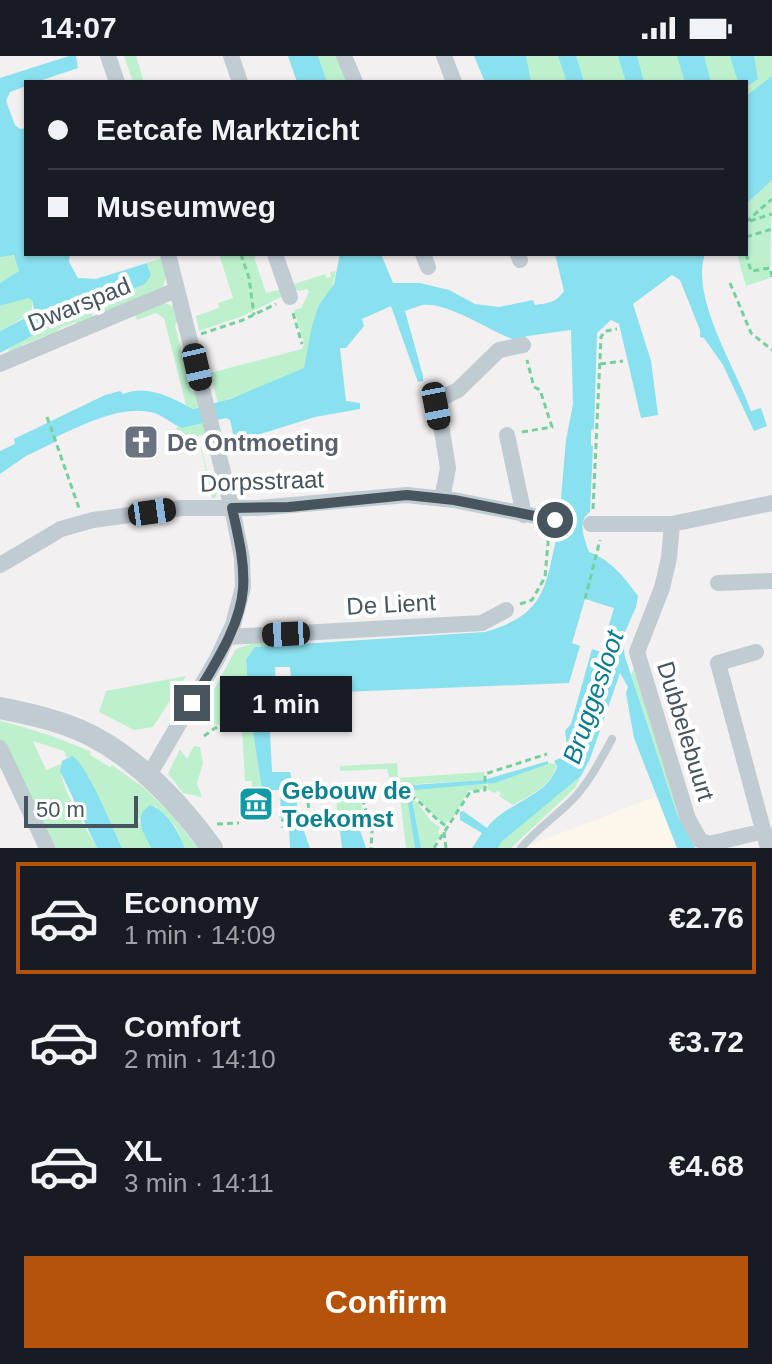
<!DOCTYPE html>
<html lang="en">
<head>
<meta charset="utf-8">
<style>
  :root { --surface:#171b24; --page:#20242c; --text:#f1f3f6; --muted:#9ea1a6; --line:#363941; --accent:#b45309 }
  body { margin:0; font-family:Arial,sans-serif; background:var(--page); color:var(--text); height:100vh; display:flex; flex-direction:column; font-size:30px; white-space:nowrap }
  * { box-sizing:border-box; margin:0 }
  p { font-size:26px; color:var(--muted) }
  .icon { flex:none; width:44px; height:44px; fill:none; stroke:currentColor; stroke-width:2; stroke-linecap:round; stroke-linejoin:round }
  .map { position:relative; height:792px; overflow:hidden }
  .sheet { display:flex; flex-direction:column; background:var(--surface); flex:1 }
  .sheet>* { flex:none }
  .hud { position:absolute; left:24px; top:24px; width:724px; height:176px; border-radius:0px; box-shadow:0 2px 6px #0004; display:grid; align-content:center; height:176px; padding:0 24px; background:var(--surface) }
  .scale { position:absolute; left:24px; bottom:20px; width:114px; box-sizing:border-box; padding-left:8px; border:4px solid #47555e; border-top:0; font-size:22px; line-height:28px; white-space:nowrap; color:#47555e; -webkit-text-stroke:6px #fff; paint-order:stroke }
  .end { position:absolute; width:36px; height:36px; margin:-18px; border:10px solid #47555e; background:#fff; box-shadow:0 0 0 4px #fff }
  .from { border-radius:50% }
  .bubble { position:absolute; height:56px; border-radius:0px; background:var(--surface); box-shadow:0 2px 6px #0004; font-size:26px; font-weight:600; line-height:56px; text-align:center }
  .car { position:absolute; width:24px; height:48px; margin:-24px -12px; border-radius:10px; box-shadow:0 0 6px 2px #0007; background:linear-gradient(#222 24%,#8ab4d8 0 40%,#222 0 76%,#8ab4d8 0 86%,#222 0) }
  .hud b { display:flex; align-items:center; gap:28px; height:76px; font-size:30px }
  .hud b+b { border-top:2px solid var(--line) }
  .hud i { width:20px; height:20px; background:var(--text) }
  ul { padding:14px 0 0; list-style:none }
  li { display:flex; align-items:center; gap:24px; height:112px; margin:0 16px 12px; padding:0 8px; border:4px solid transparent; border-radius:0px }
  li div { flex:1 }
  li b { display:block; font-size:30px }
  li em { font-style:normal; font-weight:600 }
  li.current { border-color:var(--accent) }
  li>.icon { width:72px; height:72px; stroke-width:1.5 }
  .button { display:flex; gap:16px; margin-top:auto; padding:16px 24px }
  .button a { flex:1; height:92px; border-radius:0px; background:var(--accent); color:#fff; font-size:32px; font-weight:600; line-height:92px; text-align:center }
  .status { display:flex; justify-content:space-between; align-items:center; height:56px; padding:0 40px; background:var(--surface); direction:ltr }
  .status svg { height:22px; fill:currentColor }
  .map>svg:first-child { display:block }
</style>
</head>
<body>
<div class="status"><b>14:07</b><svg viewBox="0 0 49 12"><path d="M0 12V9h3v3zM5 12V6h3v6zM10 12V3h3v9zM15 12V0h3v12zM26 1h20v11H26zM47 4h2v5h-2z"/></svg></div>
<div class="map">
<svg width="772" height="792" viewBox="0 0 772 792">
  <rect width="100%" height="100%" fill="#f2f0f0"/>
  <!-- commercial -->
  <path fill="#fdf6ea" d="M657 740 677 792H522Z"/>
  <!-- green -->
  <path fill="#bdf1ce" d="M124 0H136L144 26H133Z
    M318 0H340L351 26H327Z
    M480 0H772V33L746 61V26H493Z
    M772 124 770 222 746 230 737 198H746V148Z
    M11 198 17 203 19 215 0 227V201Z
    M219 198H261L254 201 266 237 282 233 285 239 243 260 199 275 196 260 219 252 218 247 233 242Z
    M163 202 166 221 162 233 98 262 93 250 145 228 150 214 147 207Z
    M336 215 331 235 319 249 304 312 289 320 218 347 210 317 302 293 304 288 294 254 301 252 309 236 307 233 299 235 293 232 294 228 325 218 326 222 331 221 330 216Z
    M23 241 32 243V257L0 275V250Z
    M163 246 174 251 179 262 175 269 191 334 196 337 200 350 193 353 186 349 164 262 156 257 137 264 134 256Z
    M89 251 94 264 79 270 76 266 62 271 47 283 45 280 22 289 23 294 10 300 8 294 15 288Z
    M204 367 207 380 198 379 207 415 213 419 217 437 215 442H212L200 389 176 374 178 370 182 372Z
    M266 583 267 590 255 591 246 603 250 661 242 664 241 668 195 669 236 593Z
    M636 607 704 792 694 791 677 758 631 619Z
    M186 620 153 671 134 674 99 656 106 635Z
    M0 665C32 673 61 682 91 696L90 699 110 711 112 709 144 732 170 757 198 792H185L176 771 155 750 138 764 151 792H122L89 722 72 700 67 702 64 695 33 685 46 714 61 708C58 730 86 771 97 792H55L0 685Z
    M246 673V676H253L262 734 252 735V725H245L242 674Z
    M194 690 200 691 203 707 197 727 202 741 183 737 168 718 180 693 187 703Z
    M397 707 398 722 484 716 485 724 415 728 407 738 393 734 387 713 340 715V710Z
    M549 707 556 708C555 728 529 740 513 749L499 740 501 737 497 735 495 737 487 733 488 728Z
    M581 720 575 732 511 792H498L500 786Z
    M485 728 484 733 468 735 454 760 446 767C430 762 427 746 412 739L414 734 419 731Z
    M396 739 407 742 415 792H406L400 741Z
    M336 741 359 742 369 773 362 775 359 771 338 775Z
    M412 743 416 745 431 765 440 771 438 776 440 780 432 792H421Z"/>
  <!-- water -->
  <path fill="#89e0ef" d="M69 0H76L78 12 36 26H26V30L10 36 6 45 15 69 20 73 26 72V93L24 96 26 104V198H70L69 206 78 222 96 223 147 207 151 219 145 228 75 257 0 297V275L29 260 34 253 32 244 28 242 0 250V227L19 215 14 199 0 201V22Z
    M288 0H318L327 26H297Z
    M474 0H526L531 26H485Z
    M558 0H576L584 26H567Z
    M618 0H637L644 26H626Z
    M677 0H704L711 26H685Z
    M730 0H754L758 23 746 31V26H738Z
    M772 20V124L746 148V40Z
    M340 198H381L393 227H420L449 234 475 248 499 251 533 244 535 249C548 247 556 247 564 235L555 198H705C690 242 736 312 751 355L761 352 767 370 754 375 723 309 704 282 700 281V274L680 224 672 219 633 248 651 305 658 359 641 362 619 268 611 264 597 277 594 373 591 374V389L593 390 590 456C577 464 584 483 589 496 611 504 624 521 638 540L636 551 622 583 625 601 677 758 695 792H677L634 682 626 637 628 631 620 617 590 703 581 720 501 786 498 792H472L482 777 460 764V756L463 755 487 772C504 747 549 741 557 710L554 705C569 700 567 688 565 675L571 668 592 593 601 596 614 552 585 543 572 587 580 590 569 627 292 638 290 611H275L276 638 269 639V660L266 664V672L270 676 272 716H290L301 767 310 792H290L289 771 279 772 287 768V761L279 762 281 759 280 734H262L253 676 256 665 250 661 246 603 255 591 485 576C543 559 545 535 556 483 558 475 561 467 562 459L560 453 566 384 573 348 571 274 527 280 518 285C491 277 450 246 423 249 417 250 411 253 405 255L423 320V325L418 326 391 250 362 263 364 270 346 292H340L346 345 360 347V353L315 361 235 386 230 364 226 362 182 372C172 368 164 360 154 357 123 348 85 368 56 381L57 385 26 400 0 418V395L15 388 14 383 105 339 120 335 123 338C147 328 171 341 193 353L230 343 304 312 312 270 319 249 334 228Z
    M72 700C87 708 113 773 122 792H97L60 715 62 705Z
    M548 705V708L495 727 414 734 412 743 421 792H415L407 742 412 729 484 724Z
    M150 749C168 756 178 775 185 792H151C143 775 132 762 150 749Z
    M359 771 366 792H342L340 775Z"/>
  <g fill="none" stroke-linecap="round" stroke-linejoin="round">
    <!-- path -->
    <path stroke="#74d09d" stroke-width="3" stroke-dasharray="6 4" stroke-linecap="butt" d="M750 165 772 158
      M746 166 772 143
      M746 181 772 173
      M241 198 249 222 254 259
      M746 198 751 215 770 212 772 221
      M730 227 751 277 772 294
      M293 257 302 288
      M201 278 243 264 276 248
      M600 308 623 305
      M47 361 79 452
      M522 376 552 371 540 334 534 331 527 304
      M593 453 601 281 605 275 617 273
      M585 543 600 484
      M520 548 532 544 545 521 549 476
      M204 680 215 672 271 666
      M361 738C379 735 402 731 418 745 429 754 434 763 448 771
      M281 764H309L308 740 361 738 372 775 371 792
      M217 768 239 767
      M444 776 446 792
      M434 792 470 736 485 734V718L547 698"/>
    <!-- service -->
    <path stroke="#c0cbd2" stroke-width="8" d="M521 792C535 775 552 763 568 748 587 731 600 705 612 683"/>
    <!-- minor -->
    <path stroke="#c0cbd2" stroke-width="16" d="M108 0 117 26
      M231 0 240 26
      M344 0 355 26
      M444 0 454 26
      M275 198 290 241
      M423 198 428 211
      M518 198 520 204
      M0 308 176 234
      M507 379 524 459
      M442 443 448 412 437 344 458 334 499 294 523 289
      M591 468H672L772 447
      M672 468 669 502 662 532 637 596 688 763 700 784 709 788 764 775
      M0 509 61 473 93 464 181 452H258L407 439 454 444 555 464
      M718 527 772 525
      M227 581 482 567 506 554
      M756 596 718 607 768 792
      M0 692 47 792
      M149 719 217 603 233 569 243 531 242 502 232 452 168 198"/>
    <!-- tertiary -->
    <path stroke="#c0cbd2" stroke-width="22" d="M0 652C30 658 62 665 90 679 139 704 180 748 212 792"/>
  </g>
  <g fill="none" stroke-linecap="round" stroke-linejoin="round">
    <!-- route -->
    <path stroke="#47555e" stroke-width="10" d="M192 647C211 613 240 573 243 533 245 506 238 479 232 452L289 451 407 439 454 444 555 464"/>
  </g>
  <!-- icons -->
  <defs>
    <symbol id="church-square" viewBox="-11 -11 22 22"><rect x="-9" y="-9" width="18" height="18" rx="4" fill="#6b7280" stroke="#fff"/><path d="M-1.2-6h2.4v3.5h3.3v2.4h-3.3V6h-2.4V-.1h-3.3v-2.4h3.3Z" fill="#fff"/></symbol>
    <symbol id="museum-square" viewBox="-11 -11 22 22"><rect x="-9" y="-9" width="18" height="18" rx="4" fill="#0f9aa8" stroke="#fff"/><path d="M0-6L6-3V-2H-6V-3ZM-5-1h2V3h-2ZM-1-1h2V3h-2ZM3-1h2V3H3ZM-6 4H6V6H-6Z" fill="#fff"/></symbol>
  </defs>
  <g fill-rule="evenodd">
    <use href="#church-square" x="121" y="366" width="40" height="40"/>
    <use href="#museum-square" x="236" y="728" width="40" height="40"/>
  </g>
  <g text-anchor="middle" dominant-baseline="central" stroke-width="8" stroke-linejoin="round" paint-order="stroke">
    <!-- street labels -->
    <g font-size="24" fill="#47555e" stroke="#fff">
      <text transform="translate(79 248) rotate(-22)">Dwarspad</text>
      <text transform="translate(262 425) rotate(-2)">Dorpsstraat</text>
      <text transform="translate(391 548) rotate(-3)">De Lient</text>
      <text transform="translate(686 675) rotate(73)">Dubbelebuurt</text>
    </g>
    <!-- worship labels -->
    <g font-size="24" font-weight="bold" fill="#5b616d" stroke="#fff" text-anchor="start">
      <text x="167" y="386">De Ontmoeting</text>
    </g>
    <!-- culture labels -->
    <g font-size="24" font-weight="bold" fill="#0d838f" stroke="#fff" text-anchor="start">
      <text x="282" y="734">Gebouw de<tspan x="282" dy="28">Toekomst</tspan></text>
    </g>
    <!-- water labels -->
    <g font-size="26" font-style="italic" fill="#0a7c90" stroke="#fff">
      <text transform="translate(593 641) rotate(-71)">Bruggesloot</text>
    </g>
  </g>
</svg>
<div class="scale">50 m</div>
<i class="end from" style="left:555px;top:464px"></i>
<i class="end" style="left:192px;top:647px"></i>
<div class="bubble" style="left:220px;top:620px;width:132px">1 min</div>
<i class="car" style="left:197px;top:311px;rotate:167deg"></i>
<i class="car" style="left:436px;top:350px;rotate:169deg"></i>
<i class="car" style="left:152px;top:456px;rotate:82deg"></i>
<i class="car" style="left:286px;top:578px;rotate:267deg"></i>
<div class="hud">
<b><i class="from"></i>Eetcafe Marktzicht</b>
<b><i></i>Museumweg</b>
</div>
</div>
<section class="sheet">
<ul>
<li class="current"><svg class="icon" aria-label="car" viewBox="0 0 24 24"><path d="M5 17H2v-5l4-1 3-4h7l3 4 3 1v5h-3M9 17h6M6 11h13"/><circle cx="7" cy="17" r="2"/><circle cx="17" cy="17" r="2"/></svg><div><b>Economy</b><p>1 min · 14:09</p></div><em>€2.76</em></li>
<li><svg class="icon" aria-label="car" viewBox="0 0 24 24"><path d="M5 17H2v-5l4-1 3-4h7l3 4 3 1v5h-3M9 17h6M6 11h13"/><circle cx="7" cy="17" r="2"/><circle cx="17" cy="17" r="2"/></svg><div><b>Comfort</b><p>2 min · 14:10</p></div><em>€3.72</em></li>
<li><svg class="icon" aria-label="car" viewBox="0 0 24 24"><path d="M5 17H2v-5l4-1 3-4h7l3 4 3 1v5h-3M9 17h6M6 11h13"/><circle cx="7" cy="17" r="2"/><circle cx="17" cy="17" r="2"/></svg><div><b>XL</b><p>3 min · 14:11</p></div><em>€4.68</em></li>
</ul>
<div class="button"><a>Confirm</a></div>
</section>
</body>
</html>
